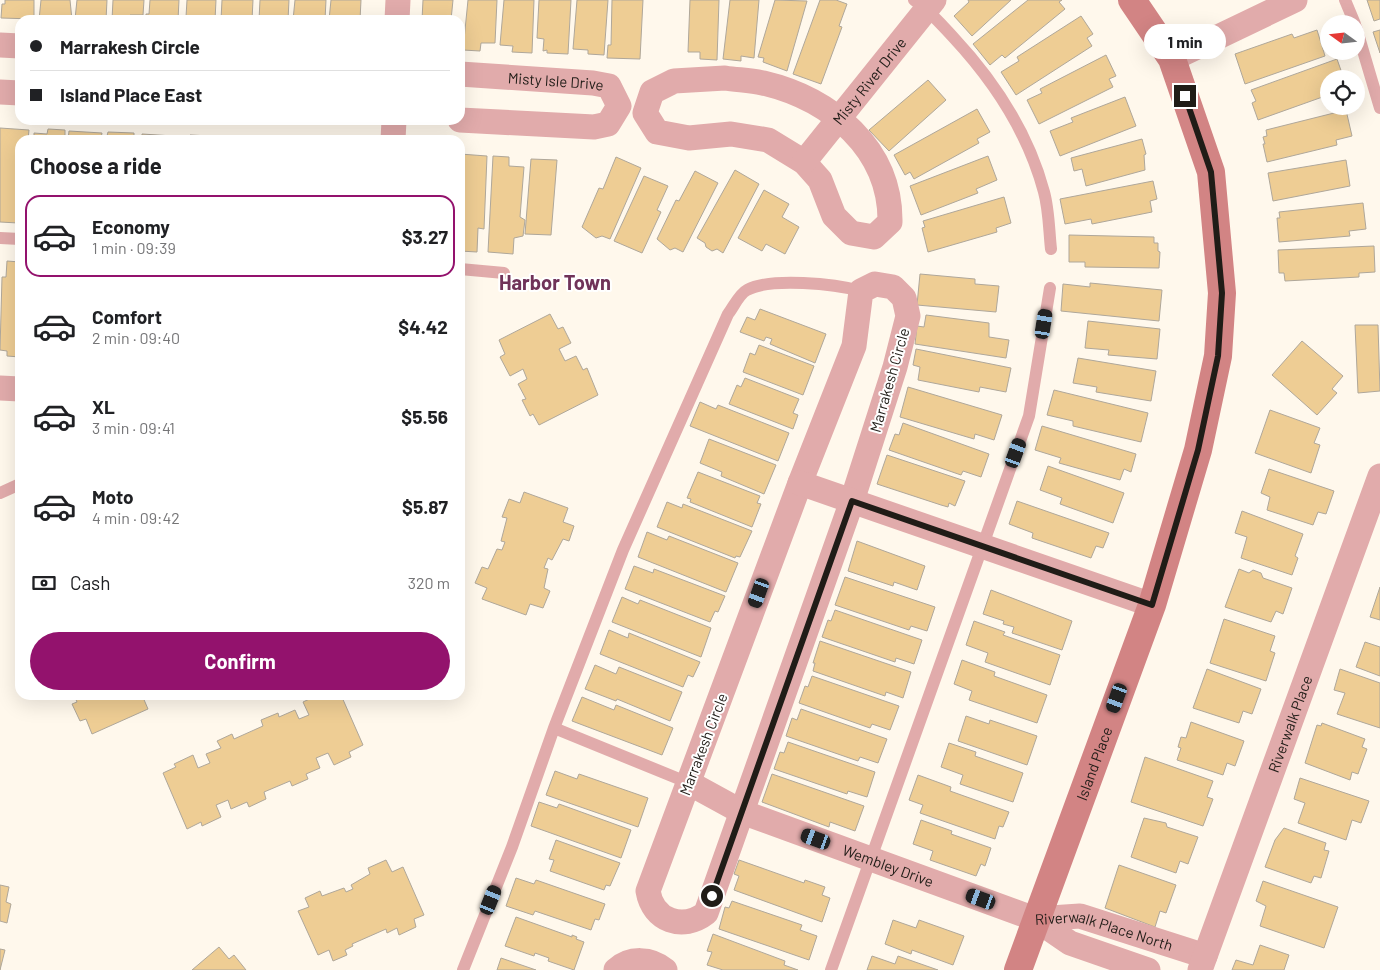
<!DOCTYPE html>
<html lang="en">
<head>
<meta charset="utf-8">
<style>
  :root { --surface:#fff; --page:#f2f2f2; --text:#202124; --muted:#757577; --line:#e0e0e0; --accent:#93126d }
  body { margin:0; font-family:Barlow,sans-serif; background:var(--page); color:var(--text); height:100vh; display:flex; flex-direction:column; font-size:19px; white-space:nowrap }
  * { box-sizing:border-box; margin:0 }
  p { font-size:16px; color:var(--muted) }
  .icon { flex:none; width:28px; height:28px; fill:none; stroke:currentColor; stroke-width:2; stroke-linecap:round; stroke-linejoin:round }
  .map { position:relative; flex:1; overflow:hidden }
  .panel { position:absolute; left:15px; top:135px; width:450px; height:565px; display:flex; flex-direction:column; background:var(--surface); border-radius:15px; box-shadow:0 5px 20px #0002 }
  .panel>* { flex:none }
  .banner { position:absolute; left:15px; top:15px; width:450px; height:110px; border-radius:15px; box-shadow:0 5px 20px #0002; display:grid; align-content:center; height:110px; padding:0 15px; background:var(--surface) }
  .needle { width:32px; rotate:285deg }
  .controls { position:absolute; left:1320px; top:15px; display:grid; gap:10px }
  .controls a { display:grid; place-items:center; width:45px; height:45px; border-radius:50%; background:var(--surface); box-shadow:0 5px 20px #0002; font-size:25px }
  .end { position:absolute; width:22px; height:22px; margin:-11px; border:6px solid #201c17; background:#fff; box-shadow:0 0 0 2px #fff }
  .from { border-radius:50% }
  .bubble { position:absolute; height:35px; border-radius:18px; background:var(--surface); box-shadow:0 5px 20px #0002; font-size:16px; font-weight:700; line-height:35px; text-align:center }
  .car { position:absolute; width:15px; height:30px; margin:-15px -8px; border-radius:6px; box-shadow:0 0 4px 1px #0007; background:linear-gradient(#222 24%,#8ab4d8 0 40%,#222 0 76%,#8ab4d8 0 86%,#222 0) }
  .banner b { display:flex; align-items:center; gap:18px; height:48px; font-size:19px }
  .banner b+b { border-top:1px solid var(--line) }
  .banner i { width:12px; height:12px; background:var(--text) }
  ul { padding:0; list-style:none }
  li { display:flex; align-items:center; gap:15px; height:82px; margin:0 10px 8px; padding:0 5px; border:2px solid transparent; border-radius:15px }
  li div { flex:1 }
  li b { display:block; font-size:19px }
  li em { font-style:normal; font-weight:700 }
  li.on { border-color:var(--accent) }
  li>.icon { width:45px; height:45px; stroke-width:1.5 }
  h2 { padding:0 15px; font-size:22px; line-height:60px }
  .pay { display:flex; align-items:center; gap:12px; height:55px; padding:0 15px; font-size:19px }
  .pay p { margin-inline-start:auto }
  .cta { display:flex; gap:10px; margin-top:auto; padding:10px 15px }
  .cta a { flex:1; height:58px; border-radius:30px; background:var(--accent); color:#fff; font-size:20px; font-weight:700; line-height:58px; text-align:center }
  .map>svg:first-child { display:block }
</style>
</head>
<body>
<div class="map">
<svg width="1380" height="970" viewBox="0 0 1380 970">
  <rect width="100%" height="100%" fill="#fff8ec"/>
  <!-- building -->
  <path fill="#eecd94" stroke="#afa79a" d="M5 0H34V19L1 18 2 4H5Z
    M41 0H70L72 20H39Z
    M77 0H107L106 20 75 19Z
    M113 0H144L143 15H130V20H112Z
    M150 0H179L178 20H146V14H149Z
    M187 0H216L215 20H183V17H186Z
    M222 0H253L252 20H221Z
    M260 0H289L288 20H259Z
    M295 0H326L325 20H293Z
    M331 0H361L360 20H329Z
    M423 0H453L451 20H422Z
    M468 0H497L495 43H481L480 51 463 50Z
    M504 0H534L532 53 512 52 513 46 500 45Z
    M539 0H571L568 54 547 53V50L543 51 544 39 537 38Z
    M577 0H608L604 55 588 54V50L573 49Z
    M612 0H643L640 59 607 58 608 45H611Z
    M690 0H719L717 60 700 59V52H688Z
    M730 0H759L754 58 741 56V61L723 59Z
    M775 0 807 1 787 71 763 62 764 58 758 57Z
    M820 0H836L847 4 839 26 842 27 821 84 793 74Z
    M968 0H1011L972 36 954 16 969 2Z
    M1028 0H1062L1059 2 1065 9 1005 58 1002 55 990 65 973 44Z
    M1367 0H1380V19L1374 21Z
    M1081 16 1093 34 1087 38 1092 46 1016 95 1001 72 1019 61 1017 57Z
    M1317 30 1325 56 1245 84 1235 54 1292 34 1294 38Z
    M1380 30V53L1373 32Z
    M1106 55 1116 76 1109 79 1113 87 1039 124 1027 100 1042 93 1040 89Z
    M1337 59 1344 79H1329L1328 95 1258 120 1252 103 1256 101 1251 90Z
    M928 80 946 100 889 151 869 130Z
    M1125 97 1136 126 1060 156 1050 131 1073 122 1071 118Z
    M977 109 990 132 977 139 979 143 914 179 910 172 905 175 894 155Z
    M1346 110 1352 136 1336 140 1337 145 1267 162 1263 144H1265L1263 137 1267 136 1266 130Z
    M0 128 29 130 28 140H20L18 223 0 222Z
    M48 129 65 130V140H34V133L47 134Z
    M69 131 102 133 101 138 100 140H68Z
    M108 132 134 133V140H106Z
    M142 134 173 136V140H142Z
    M190 135 210 136 209 140H190Z
    M1142 139 1146 154 1144 155 1145 170 1086 186 1082 169 1074 171 1071 158Z
    M460 154 487 156 484 229 478 228 477 252 460 251Z
    M493 156 509 157V166L524 167 520 217 525 220 523 236 514 238 513 254 488 252Z
    M988 156 997 180 976 189 978 193 921 215 910 186Z
    M616 157 641 168 610 239 602 236 596 238 582 227 599 188 603 189Z
    M531 159 557 160 551 235 525 234Z
    M1346 160 1350 186 1273 201 1268 173Z
    M735 170 759 184 723 253 717 249 712 251 706 247 705 243 697 238Z
    M695 171 718 183 683 252 675 248 670 250 657 239 676 200 679 201Z
    M644 176 668 186 657 210 661 212 642 253 614 241Z
    M1153 181 1157 199 1150 201 1152 212 1092 224 1091 219 1065 224 1060 199Z
    M764 190 789 204 782 217 799 227 785 254 766 244 762 251 738 238Z
    M1004 197 1011 223 996 228 997 232 928 252 922 228 925 227 923 221Z
    M1363 203 1366 229 1349 231 1350 236 1279 242 1277 218H1280L1279 212Z
    M1069 235 1154 237V243H1158V251L1160 252 1159 268 1085 267V262H1069Z
    M1374 246 1375 272 1359 273V277L1285 281 1284 273H1279L1278 250Z
    M7 261 20 262V357L7 356V351L0 350 2 277H6Z
    M920 274 975 279V284L999 286 996 312 917 305Z
    M1090 283 1162 290 1159 321 1061 311 1063 284 1090 287Z
    M760 309 826 334 815 363 770 344 772 339 766 337 764 341 740 332 747 317 755 320Z
    M550 314 558 329 563 327 571 343 559 349 565 361 576 356 583 370 587 368 598 395 539 425 533 414 530 416 522 400 526 399 518 384 527 379 523 369 510 376 500 357 505 354 499 340Z
    M926 315 989 323V337L1009 340 1006 358 915 344 917 326 924 327Z
    M1088 321 1160 329 1157 359 1108 355 1109 350 1085 348Z
    M1355 325H1378L1380 391 1358 393Z
    M1302 341 1343 376 1332 389 1337 393 1317 415 1272 375Z
    M759 345 814 366 803 395 743 372 750 353 755 355Z
    M916 349 1011 368 1006 392 980 387 979 392 918 380 920 367 913 365Z
    M1078 358 1156 371 1151 401 1096 392 1097 387 1073 383Z
    M745 378 799 399 793 413 798 415 793 429 729 404 737 385 741 387Z
    M908 387 1002 415 994 440 975 434 974 439 900 417Z
    M1054 390 1148 413 1141 442 1073 426V421L1047 415Z
    M700 402 716 409 718 405 789 433 778 461 690 426Z
    M1270 410 1320 428 1314 443 1320 445 1311 473 1255 453Z
    M903 423 989 454 981 477 963 471 961 475 889 450 895 434 899 435Z
    M1042 426 1136 454 1131 472 1124 469 1120 480 1059 463 1061 458 1035 450Z
    M709 439 776 465 764 494 721 476 722 472 700 463Z
    M887 455 965 481 955 506 949 503 948 507 941 505 877 484Z
    M1048 466 1124 493 1113 523 1060 504 1062 498 1040 490Z
    M1269 469 1334 491 1326 514 1318 512 1313 525 1267 510 1270 497 1261 493Z
    M698 472 760 496 757 503 761 504 752 527 690 502 691 499 687 498Z
    M524 492 568 508 563 522 574 526 569 541 563 539 552 560 548 558 544 568 548 569 544 588 550 591 543 608 530 604 526 615 482 599 487 588 475 583 482 567 488 569 497 549 502 550 505 542 501 541 507 518 502 517 509 499 520 503Z
    M1017 501 1109 533 1103 548 1096 546 1091 558 1032 538 1033 533 1009 524Z
    M667 502 682 508 683 504 752 531 740 557 736 556 735 558 657 527Z
    M1242 511 1303 534 1295 556 1298 558 1292 575 1241 558 1247 537 1235 533Z
    M647 532 667 540 669 536 738 563 726 592 638 557Z
    M857 541 925 566 917 590 894 582 893 586 848 571Z
    M634 566 653 573 654 569 725 596 718 612 715 611 710 622 625 589Z
    M1239 569 1249 573 1253 570 1261 573 1263 578 1292 588 1283 614 1276 611 1271 622 1225 607Z
    M845 577 935 607 927 631 911 626 909 630 835 605Z
    M1380 587V620L1370 617Z
    M991 590 1072 621 1062 650 1012 633 1014 627 1003 624 1004 621 983 614Z
    M622 597 638 604 640 600 711 628 701 657 612 622Z
    M835 610 922 640 914 664 896 658 895 662 822 637 828 620 831 621Z
    M1224 619 1275 636 1270 651 1275 653 1266 681 1210 663Z
    M974 621 1005 632 1003 635 1060 655 1050 685 985 662 988 653 966 645Z
    M609 630 628 638 629 633 700 662 693 677 688 675 683 687 600 654Z
    M820 641 911 672 903 698 886 692 885 696 813 671 815 663H813Z
    M1365 642 1380 647V676L1356 667Z
    M962 660 995 672 994 676 1047 695 1037 723 969 700 972 691 954 684Z
    M595 665 616 674 619 667 682 692 670 721 617 699 616 701 585 689Z
    M1207 669 1261 689 1252 714 1243 711 1239 723 1193 708Z
    M1340 669 1380 683V728L1337 714 1345 693 1334 690Z
    M812 676 899 706 890 730 872 724 870 728 799 703 805 686 808 687Z
    M74 695H142L148 709 92 734 86 719 80 721 72 704 77 702Z
    M318 695H324L325 697 341 695 363 745 349 752 351 757 334 765 328 753 316 758 320 768 306 774 308 779 292 786 290 781 264 792 266 799 249 807 247 802 231 809 228 800 216 805 221 817 202 826 201 822 187 829 163 773 176 767 174 764 193 755 198 768 210 763 206 754 221 748 217 741 232 734 234 739 263 726 261 720 278 713 279 717 295 710 299 719 309 715 303 702Z
    M582 697 614 710 616 705 673 728 662 755 572 721Z
    M801 709 887 739 878 763 860 757 858 761 786 736 792 718 797 720Z
    M966 716 989 724 990 720 1037 736 1027 765 958 741Z
    M1191 722 1244 741 1235 766 1227 763 1223 775 1177 760 1181 748 1178 747 1181 737 1186 738Z
    M1322 723 1365 739 1362 747 1367 749 1358 774 1352 772 1350 780 1305 763 1317 725 1321 726Z
    M788 742 875 772 867 797 848 791 847 794 774 769 780 752 784 753Z
    M949 743 976 752 975 756 1023 773 1013 802 960 784 963 775 941 767Z
    M1145 757 1213 781 1207 797 1213 799 1203 826 1131 802Z
    M555 771 577 779 579 774 648 798 638 827 546 795Z
    M772 774 864 806 855 831 830 822 829 827 762 802Z
    M918 775 951 787 950 791 1009 812 1003 827 999 826 995 839 920 813 923 805 909 800Z
    M1300 778 1369 801 1361 823 1352 820 1346 840 1298 823 1305 803 1294 799Z
    M539 802 557 808 559 804 631 830 621 858 531 826Z
    M1144 818 1166 823 1167 827 1198 837 1188 864 1180 861 1176 873 1131 857Z
    M921 820 952 831 951 834 991 848 985 866 981 864 976 876 930 860 933 851 913 844Z
    M1284 828 1326 843 1324 850 1329 851 1321 878 1314 876 1311 883 1265 867 1275 840Z
    M556 840 620 863 610 886 606 885 604 890 550 871 554 860 549 859Z
    M386 860 392 872 403 867 424 915 414 919 416 927 399 935 397 928 387 933 386 929 352 944 353 946 345 950 347 955 333 961 329 950 318 955 298 911 309 907 305 898 320 891 322 896 344 888 346 892 353 889 351 885 370 874 368 868Z
    M739 860 804 883 805 880 825 887 822 895 830 898 822 922 734 890 739 876 734 874Z
    M1119 865 1176 885 1166 913 1160 911 1155 927 1105 908Z
    M516 878 534 884 536 880 605 904 599 920 595 919 591 930 535 911 533 915 506 906Z
    M1263 881 1338 907 1324 948 1260 926 1266 906 1256 901Z
    M0 885 9 887 6 902 11 904 7 923 0 921Z
    M732 901 802 925 800 930 817 936 809 960 719 929 725 907 729 908Z
    M516 917 572 937V935L577 937 576 939 584 942 574 970 548 961 549 958 535 953 534 956 505 946Z
    M893 920 916 928 919 920 964 936 953 965 912 950 911 954 885 944Z
    M713 934 785 961 784 965 798 970H723L707 965 712 952 707 951Z
    M1260 945 1289 955 1284 970H1232L1236 960 1253 965Z
    M219 947 229 959 234 955 246 970H192Z
    M0 949 5 950 0 970Z
    M872 956 895 964 898 956 938 970H867Z
    M501 958 536 970H497Z"/>
  <g fill="none" stroke-linecap="round" stroke-linejoin="round">
    <!-- lane -->
    <path stroke="#e1abab" stroke-width="12" d="M914 0C929 10 940 23 953 37 995 82 1028 132 1044 192 1049 210 1049 231 1051 249
      M1345 0 1355 24
      M1356 27 1380 108
      M0 238 20 239
      M460 269 504 273
      M0 493 20 484
      M554 728 689 783
      M463 970 512 847 554 728 623 550 728 314C733 308 739 294 747 290 771 277 835 284 861 291
      M831 970 1029 416 1050 288"/>
    <!-- street -->
    <g stroke="#e1abab" stroke-width="25">
      <path d="M397 20 398 0"/>
      <path d="M0 45 20 46"/>
      <path d="M1172 59 1295 0"/>
      <path id="s1" d="M460 74 593 83 609 86 619 106 608 124 594 127 460 120"/>
      <path d="M725 78C737 80 751 80 763 83 831 99 891 149 890 222L874 237 851 233 834 216 820 180 804 162 768 140 731 134 689 138 657 132 645 113 652 92 674 81Z"/>
      <path d="M0 92 20 93"/>
      <path d="M393 140 394 120"/>
      <path id="s2" d="M804 162 934 0"/>
      <path d="M875 284 893 287 904 298 908 316 895 367 852 501 706 913C683 931 653 921 648 891L800 483 854 346 861 291Z"/>
      <path d="M0 388 20 389"/>
      <path d="M800 483 1152 605"/>
      <path id="s3" d="M689 783 742 812 1035 919 1070 943 1148 970"/>
      <path id="s4" d="M1035 919 1080 916 1205 956"/>
      <path d="M616 970C630 957 651 958 665 970"/>
      <path id="s5" d="M1200 970 1380 476"/>
    </g>
    <!-- secondary -->
    <path stroke="#d28484" stroke-width="28" id="s6" d="M1018 970 1152 605 1198 450 1218 356 1222 293 1211 172 1172 59 1132 0"/>
  </g>
  <g fill="none" stroke-linecap="round" stroke-linejoin="round">
    <!-- route -->
    <path stroke="#201c17" stroke-width="6" d="M712 896 852 501 1152 605 1198 450 1218 356 1222 293 1211 172 1185 96"/>
  </g>
  <g text-anchor="middle" dominant-baseline="central" stroke-width="4" stroke-linejoin="round" paint-order="stroke">
    <!-- street labels -->
    <g font-size="15" fill="#201c17" stroke="#fff">
      <text stroke="none"><textPath href="#s2" startOffset="104">Misty River Drive</textPath></text>
      <text stroke="none"><textPath href="#s1" startOffset="96">Misty Isle Drive</textPath></text>
      <text transform="translate(889 380) rotate(-74)">Marrakesh Circle</text>
      <text stroke="none"><textPath href="#s5" startOffset="262">Riverwalk Place</textPath></text>
      <text transform="translate(703 744) rotate(-69)">Marrakesh Circle</text>
      <text stroke="none"><textPath href="#s6" startOffset="220">Island Place</textPath></text>
      <text stroke="none"><textPath href="#s3" startOffset="216">Wembley Drive</textPath></text>
      <text stroke="none"><textPath href="#s4" startOffset="71">Riverwalk Place North</textPath></text>
    </g>
    <!-- district labels -->
    <g font-size="20" font-weight="bold" fill="#703359" stroke="#fff">
      <text x="555" y="282">Harbor Town</text>
    </g>
  </g>
</svg>
<div class="controls">
<a><svg class="needle" viewBox="-14 -14 28 28"><path d="M0-13l5 13h-10z" fill="#e53935"/><path d="M0 13l5-13h-10z" fill="#757577"/></svg></a>
<a><svg class="icon" aria-label="locate" viewBox="0 0 24 24"><circle cx="12" cy="12" r="6"/><path d="M12 2v4M12 18v4M2 12h4M18 12h4"/></svg></a>
</div>
<i class="end from" style="left:712px;top:896px"></i>
<i class="end" style="left:1185px;top:96px"></i>
<div class="bubble" style="left:1144px;top:24px;width:82px">1 min</div>
<i class="car" style="left:1044px;top:324px;rotate:9deg"></i>
<i class="car" style="left:1016px;top:453px;rotate:20deg"></i>
<i class="car" style="left:759px;top:593px;rotate:200deg"></i>
<i class="car" style="left:1117px;top:698px;rotate:200deg"></i>
<i class="car" style="left:816px;top:839px;rotate:290deg"></i>
<i class="car" style="left:981px;top:899px;rotate:290deg"></i>
<i class="car" style="left:491px;top:900px;rotate:22deg"></i>
<div class="banner">
<b><i class="from"></i>Marrakesh Circle</b>
<b><i></i>Island Place East</b>
</div>
<section class="panel">
<h2>Choose a ride</h2>
<ul>
<li class="on"><svg class="icon" aria-label="car" viewBox="0 0 24 24"><path d="M5 17H2v-5l4-1 3-4h7l3 4 3 1v5h-3M9 17h6M6 11h13"/><circle cx="7" cy="17" r="2"/><circle cx="17" cy="17" r="2"/></svg><div><b>Economy</b><p>1 min · 09:39</p></div><em>$3.27</em></li>
<li><svg class="icon" aria-label="car" viewBox="0 0 24 24"><path d="M5 17H2v-5l4-1 3-4h7l3 4 3 1v5h-3M9 17h6M6 11h13"/><circle cx="7" cy="17" r="2"/><circle cx="17" cy="17" r="2"/></svg><div><b>Comfort</b><p>2 min · 09:40</p></div><em>$4.42</em></li>
<li><svg class="icon" aria-label="car" viewBox="0 0 24 24"><path d="M5 17H2v-5l4-1 3-4h7l3 4 3 1v5h-3M9 17h6M6 11h13"/><circle cx="7" cy="17" r="2"/><circle cx="17" cy="17" r="2"/></svg><div><b>XL</b><p>3 min · 09:41</p></div><em>$5.56</em></li>
<li><svg class="icon" aria-label="car" viewBox="0 0 24 24"><path d="M5 17H2v-5l4-1 3-4h7l3 4 3 1v5h-3M9 17h6M6 11h13"/><circle cx="7" cy="17" r="2"/><circle cx="17" cy="17" r="2"/></svg><div><b>Moto</b><p>4 min · 09:42</p></div><em>$5.87</em></li>
</ul>
<div class="pay"><svg class="icon" aria-label="cash" viewBox="0 0 24 24"><path d="M3 7h18v10H3z"/><circle cx="12" cy="12" r="2"/></svg>Cash<p>320 m</p></div>
<div class="cta"><a>Confirm</a></div>
</section>
</div>
</body>
</html>
